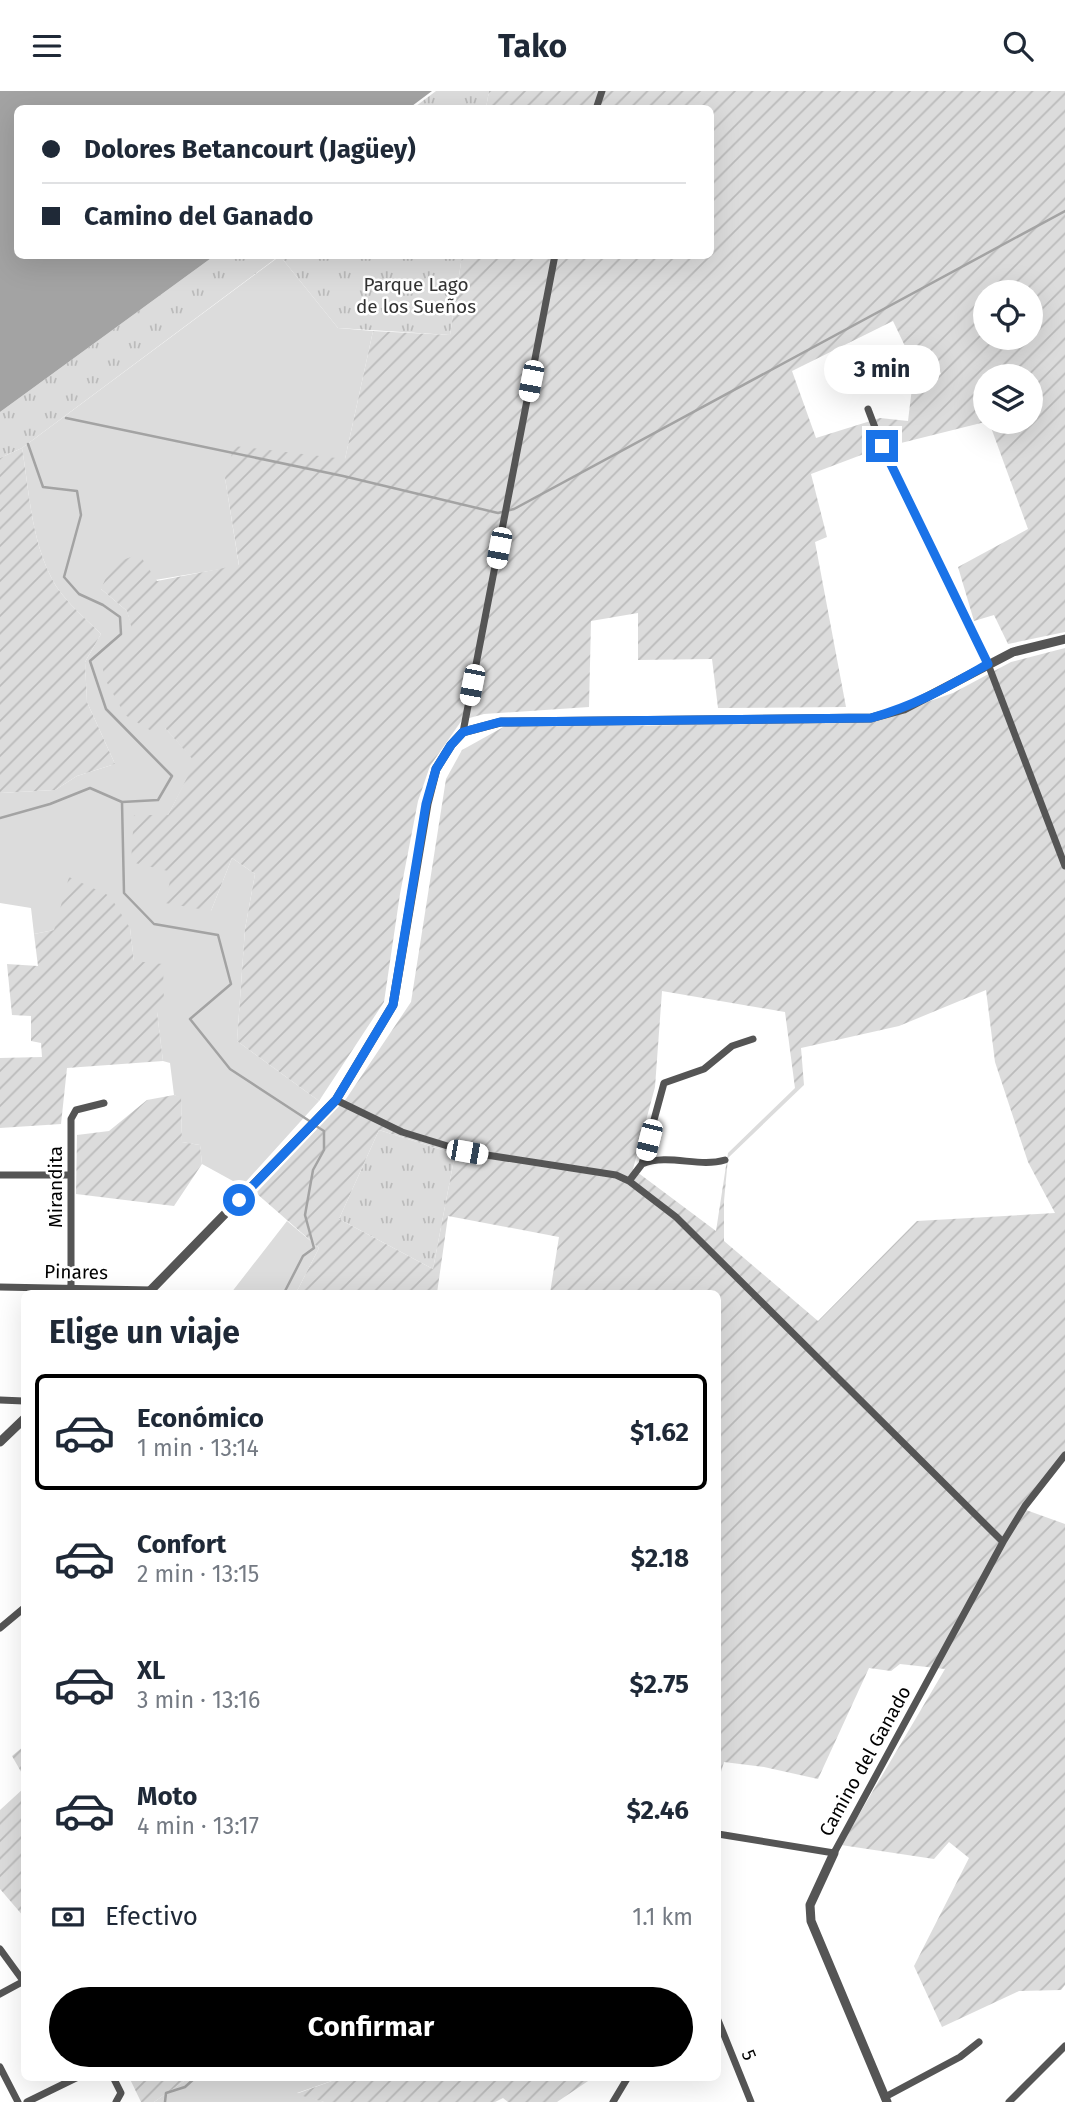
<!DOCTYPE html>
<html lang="es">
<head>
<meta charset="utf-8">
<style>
  :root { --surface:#fff; --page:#f6f6f7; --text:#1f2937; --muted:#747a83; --line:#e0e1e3; --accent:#000 }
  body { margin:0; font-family:"Fira Sans",sans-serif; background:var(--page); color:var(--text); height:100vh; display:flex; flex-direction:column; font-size:26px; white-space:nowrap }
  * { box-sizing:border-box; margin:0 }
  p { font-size:23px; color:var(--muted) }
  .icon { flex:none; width:38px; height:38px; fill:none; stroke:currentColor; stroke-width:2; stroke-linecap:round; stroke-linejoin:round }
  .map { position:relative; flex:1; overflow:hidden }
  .drawer { position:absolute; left:21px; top:1199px; width:700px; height:791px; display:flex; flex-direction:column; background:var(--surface); border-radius:10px; box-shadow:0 7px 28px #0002 }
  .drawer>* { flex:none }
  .hud { position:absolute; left:14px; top:14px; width:700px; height:154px; border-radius:10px; box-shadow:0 7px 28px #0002; display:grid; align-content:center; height:154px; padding:0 28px; background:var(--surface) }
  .fabs { position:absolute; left:973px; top:189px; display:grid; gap:14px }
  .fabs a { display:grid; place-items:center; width:70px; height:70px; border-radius:50%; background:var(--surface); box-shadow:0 7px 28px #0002; font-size:35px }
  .end { position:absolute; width:32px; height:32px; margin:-16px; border:9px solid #1a73e8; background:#fff; box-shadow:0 0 0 4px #fff }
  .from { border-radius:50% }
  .bubble { position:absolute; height:49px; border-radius:24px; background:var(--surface); box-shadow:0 7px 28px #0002; font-size:23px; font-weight:700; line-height:49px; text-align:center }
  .car { position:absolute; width:21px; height:42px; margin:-21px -10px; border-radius:9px; box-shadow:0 0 5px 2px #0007; background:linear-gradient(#fff 24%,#345 0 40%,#fff 0 76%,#345 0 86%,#fff 0) }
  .hud b { display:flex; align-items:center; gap:24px; height:66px; font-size:26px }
  .hud b+b { border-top:2px solid var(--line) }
  .hud i { width:18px; height:18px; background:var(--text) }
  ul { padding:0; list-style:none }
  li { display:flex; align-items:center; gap:21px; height:116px; margin:0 14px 10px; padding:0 14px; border:4px solid transparent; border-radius:10px }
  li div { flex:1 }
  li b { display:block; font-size:26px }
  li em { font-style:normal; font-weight:700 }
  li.selected { border-color:var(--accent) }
  li>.icon { width:63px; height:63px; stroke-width:1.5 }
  h2 { padding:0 28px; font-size:32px; line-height:84px }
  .pay { display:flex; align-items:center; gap:18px; height:77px; padding:0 28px; font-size:26px }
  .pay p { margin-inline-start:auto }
  .action { display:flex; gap:14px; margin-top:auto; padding:14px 28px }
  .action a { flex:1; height:80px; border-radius:42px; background:var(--accent); color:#fff; font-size:28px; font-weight:700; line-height:80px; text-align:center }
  header { display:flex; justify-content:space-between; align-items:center; height:91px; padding:0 28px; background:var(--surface); font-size:32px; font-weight:700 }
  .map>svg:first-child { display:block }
</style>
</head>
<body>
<header><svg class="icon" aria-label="menu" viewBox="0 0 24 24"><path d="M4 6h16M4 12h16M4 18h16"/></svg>Tako<svg class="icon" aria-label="search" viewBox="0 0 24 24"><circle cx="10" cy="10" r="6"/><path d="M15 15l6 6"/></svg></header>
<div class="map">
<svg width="1065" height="2011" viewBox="0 0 1065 2011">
  <defs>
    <pattern id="park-tufts" width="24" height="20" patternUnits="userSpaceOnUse" patternTransform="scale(1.75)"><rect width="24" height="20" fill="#dcdcdc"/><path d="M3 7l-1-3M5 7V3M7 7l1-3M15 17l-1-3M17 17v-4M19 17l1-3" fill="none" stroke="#bbb"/></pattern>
    <pattern id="garden-furrows" width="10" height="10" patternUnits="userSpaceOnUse" patternTransform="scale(1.75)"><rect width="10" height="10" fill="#dcdcdc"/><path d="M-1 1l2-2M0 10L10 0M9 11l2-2" fill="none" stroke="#bbb"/></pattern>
  </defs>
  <rect width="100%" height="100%" fill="#fff"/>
  <!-- grass -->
  <path fill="#dcdcdc" d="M280 165 338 237 373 240 345 368 225 387 239 475 101 498 127 520 165 637 196 671 168 724 172 781 211 820 232 767 255 783 245 838 237 950 319 1010 242 1095 202 1073 200 1054 182 1051 181 1007 174 1004 170 972 163 970 157 921 134 870 130 837 54 839 34 843 31 817 0 812V702L55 699 77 685 115 673 87 611 85 571 101 543C86 528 67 512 56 495 31 453 30 404 22 357Z
    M287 1130 319 1157 296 1202H231Z
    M190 1986H343L297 2002 324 2011H154Z"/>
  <!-- park -->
  <path fill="url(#park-tufts)" d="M436 0H489L486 17 412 18Z
    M214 165H279L22 357 0 367V321Z
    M280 165H462L450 244 338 237Z
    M379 1039 455 1063 433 1178 339 1128Z"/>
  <!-- garden -->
  <path fill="url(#garden-furrows)" fill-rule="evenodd" d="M489 0H1065V541L1008 553 994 524 974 530 958 476 1028 438 989 331H1031V285H985V331L877 358 811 383 827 446 815 451 846 616 718 617 712 568 638 569V522L591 530 589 616 484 623 462 629 430 675 418 710 400 803 384 911 319 1010 237 950 245 838 255 783 232 767 211 820 165 812 172 781 131 771 134 724H168L195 671 165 637 153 641 125 624 106 590 102 575 133 542 127 520 101 498 112 473 139 463 157 490 239 474 225 387 234 355 345 368 373 240 450 244 462 165 710 164V18L486 17ZM985 201H1031V247H985ZM893 230 913 272 935 264 941 283 912 297 908 330 880 327 816 347 792 280Z
    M22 357C30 404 31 453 56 495 67 512 86 528 101 543L85 571 87 611 115 673 77 685 55 699 0 702V367Z
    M1065 557V1369L1026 1419 1065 1433V1894L1061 1899 1019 1900 942 1936 914 1875 969 1767 949 1751 934 1768 841 1754 945 1578 900 1573 891 1580 869 1577 818 1688 764 1676 724 1671 718 1691V1202H550L559 1146 448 1125 437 1202H296L319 1157 256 1102 346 1008 411 911 446 688 462 659 507 634 617 635 870 631 953 602 1011 571ZM986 899 995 971 1028 1071 1055 1122 917 1130 818 1230 724 1150V1110L728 1067 804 994 801 957 899 935ZM662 900 785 921 795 997 728 1062 716 1140 633 1078 655 996ZM379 1039 455 1063 433 1178 339 1128Z
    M69 786 110 805 130 837 134 870 163 873 164 912 157 921 163 970 67 977 61 1033 0 1037V967L42 966 41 952 31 950V925L12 924 7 873 38 875 34 843 54 839Z
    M174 1004 181 1006 182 1051 200 1054 202 1073 174 1115 76 1103 77 1044 109 1040 147 1009Z
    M24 1655V1686L12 1665Z
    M24 1697V1826L0 1798V1719Z
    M129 1986H190L154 2011H141Z
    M343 1986H594L557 2011H508L503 2007 495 2011H324L296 2003Z"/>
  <!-- water -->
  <path fill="#a3a3a3" d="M0 0H432L408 18H18V164L214 165 0 321Z"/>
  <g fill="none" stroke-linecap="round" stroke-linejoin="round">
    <!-- stream -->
    <path stroke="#a3a3a3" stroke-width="2.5" d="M66 327 343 385 498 422 514 418 1065 120
      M28 353 43 396 77 400 81 424 64 486 79 503 103 514 120 526 121 543 90 570 106 618 172 685 158 709 122 711 124 802 154 833 218 844 231 893 190 928 230 978 311 1031
      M0 727 50 713 90 697 122 711
      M284 1202 303 1165 314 1157 305 1124 313 1079 324 1059V1040L316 1035
      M264 1986H271
      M165 2011 166 2002 185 1996 196 1986"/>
    <!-- minor -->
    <path stroke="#555" stroke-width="7" d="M596 18 602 0
      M868 318 882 355 988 573 1065 775
      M463 641 555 164
      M336 1009 402 1041 467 1061 616 1084 629 1090 676 1126 1003 1451
      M642 1073C669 1062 698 1077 725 1069
      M0 1084H71
      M629 1090 642 1073 664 992 704 978 732 955 753 948
      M0 1196 151 1199
      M71 1202V1028L76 1019 104 1012
      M0 1309 24 1310
      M0 1537 24 1517
      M718 1743 834 1762 1003 1451 1025 1415 1065 1364
      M0 1858 24 1891
      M0 1903 24 1890
      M718 1929 751 2011
      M0 1976 18 2011
      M113 1986 121 2002 116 2011
      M885 2006 960 1966 979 1951
      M27 2011 78 1986
      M613 2011 628 1986
      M1009 2011 1065 1955"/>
    <!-- tertiary -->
    <path stroke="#555" stroke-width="9" d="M148 1202 336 1009 393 914 427 713 436 678 451 654 463 641 501 631 871 627 904 618 1013 561 1065 548
      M0 1351 24 1328
      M834 1762 810 1814 811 1830 887 2011"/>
  </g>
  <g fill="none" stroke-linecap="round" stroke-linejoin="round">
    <!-- route -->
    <path stroke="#1a73e8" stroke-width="9" d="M239 1109 336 1009 393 914 426 713 436 678 451 654 463 641 500 631 871 627C917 614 947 596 988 573L882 355"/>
  </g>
  <g text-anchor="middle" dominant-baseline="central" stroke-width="5" stroke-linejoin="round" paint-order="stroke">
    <!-- park labels -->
    <g font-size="19" fill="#333" stroke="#fff">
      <text x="416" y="193">Parque Lago<tspan x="416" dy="22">de los Sueños</tspan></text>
    </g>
    <!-- street labels -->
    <g font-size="19" fill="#000" stroke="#fff">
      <text transform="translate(55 1096) rotate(-90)">Mirandita</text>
      <text transform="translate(76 1181) rotate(1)">Pinares</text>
      <text transform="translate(865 1670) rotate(-61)">Camino del Ganado</text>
      <text transform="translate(749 1964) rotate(68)">5</text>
    </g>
  </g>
</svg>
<div class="fabs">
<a><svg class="icon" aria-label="locate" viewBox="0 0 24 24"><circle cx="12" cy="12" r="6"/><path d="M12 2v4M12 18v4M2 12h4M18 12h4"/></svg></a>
<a><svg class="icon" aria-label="layers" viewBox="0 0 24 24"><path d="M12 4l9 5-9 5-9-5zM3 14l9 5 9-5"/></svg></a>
</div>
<i class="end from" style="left:239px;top:1109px"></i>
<i class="end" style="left:882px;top:355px"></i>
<div class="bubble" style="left:824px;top:254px;width:116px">3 min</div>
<i class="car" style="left:531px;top:290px;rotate:191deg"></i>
<i class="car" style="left:499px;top:457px;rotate:191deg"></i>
<i class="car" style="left:472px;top:594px;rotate:191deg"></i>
<i class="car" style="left:649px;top:1049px;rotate:194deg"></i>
<i class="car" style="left:467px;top:1061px;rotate:100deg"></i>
<div class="hud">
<b><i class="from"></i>Dolores Betancourt (Jagüey)</b>
<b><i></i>Camino del Ganado</b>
</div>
<section class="drawer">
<h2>Elige un viaje</h2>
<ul>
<li class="selected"><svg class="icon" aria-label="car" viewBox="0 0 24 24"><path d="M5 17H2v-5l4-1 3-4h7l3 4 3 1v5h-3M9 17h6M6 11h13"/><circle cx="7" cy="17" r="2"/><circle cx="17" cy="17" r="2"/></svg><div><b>Económico</b><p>1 min · 13:14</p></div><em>$1.62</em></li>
<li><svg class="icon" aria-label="car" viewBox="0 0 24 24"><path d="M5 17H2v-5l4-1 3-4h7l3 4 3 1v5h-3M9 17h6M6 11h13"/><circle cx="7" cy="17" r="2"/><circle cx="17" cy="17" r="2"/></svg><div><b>Confort</b><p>2 min · 13:15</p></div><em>$2.18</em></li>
<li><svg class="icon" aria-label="car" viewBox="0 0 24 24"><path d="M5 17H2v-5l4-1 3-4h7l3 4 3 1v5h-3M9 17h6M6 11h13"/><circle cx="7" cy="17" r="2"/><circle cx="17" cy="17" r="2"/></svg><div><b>XL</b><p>3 min · 13:16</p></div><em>$2.75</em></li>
<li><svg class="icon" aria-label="car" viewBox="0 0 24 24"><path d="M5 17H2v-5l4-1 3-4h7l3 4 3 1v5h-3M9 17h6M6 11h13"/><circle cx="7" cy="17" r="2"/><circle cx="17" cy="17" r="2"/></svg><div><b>Moto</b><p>4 min · 13:17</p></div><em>$2.46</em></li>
</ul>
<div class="pay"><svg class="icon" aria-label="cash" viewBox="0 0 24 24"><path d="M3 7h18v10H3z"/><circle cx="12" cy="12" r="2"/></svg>Efectivo<p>1.1 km</p></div>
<div class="action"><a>Confirmar</a></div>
</section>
</div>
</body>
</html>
